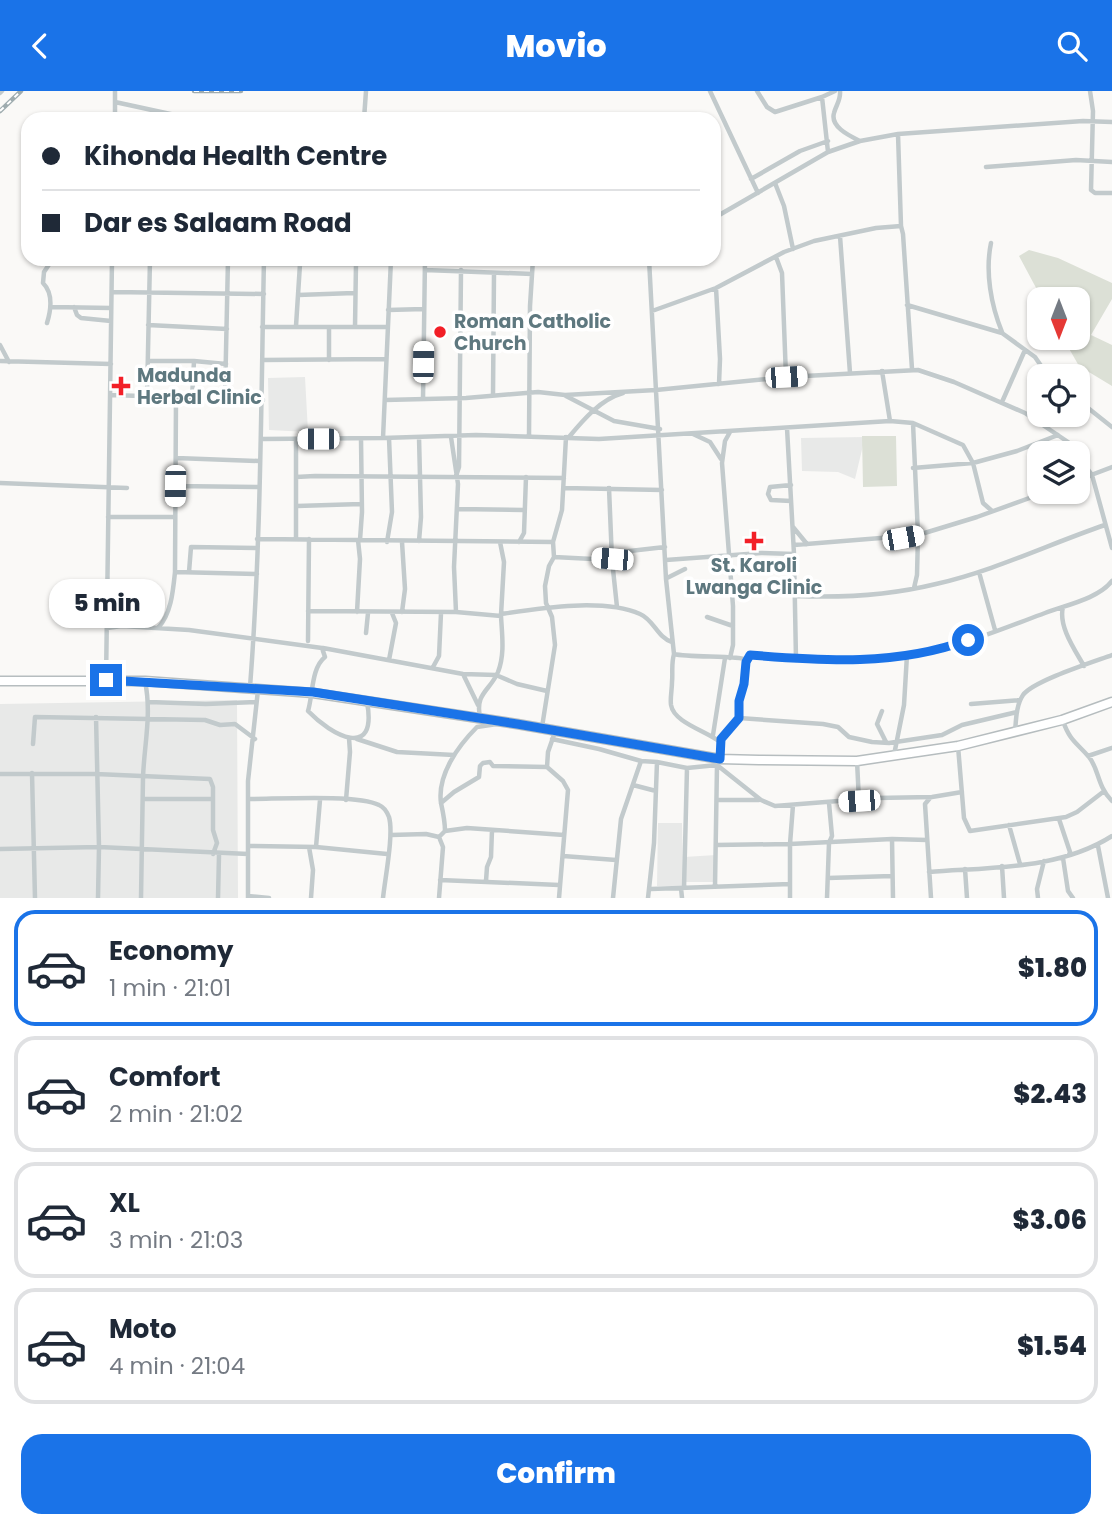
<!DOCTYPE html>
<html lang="en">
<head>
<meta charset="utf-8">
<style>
  :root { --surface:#fff; --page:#f2f2f3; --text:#1f2937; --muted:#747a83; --line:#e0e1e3; --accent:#1a73e8 }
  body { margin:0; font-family:Poppins,sans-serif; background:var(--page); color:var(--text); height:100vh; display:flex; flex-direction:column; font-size:26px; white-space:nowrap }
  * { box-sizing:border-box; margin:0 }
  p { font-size:23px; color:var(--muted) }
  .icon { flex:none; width:38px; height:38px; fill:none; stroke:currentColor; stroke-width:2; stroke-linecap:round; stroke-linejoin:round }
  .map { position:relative; height:807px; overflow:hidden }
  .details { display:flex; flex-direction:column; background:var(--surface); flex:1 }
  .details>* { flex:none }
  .top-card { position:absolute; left:21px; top:21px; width:700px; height:154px; border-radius:21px; box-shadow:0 2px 5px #0004; display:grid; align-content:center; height:154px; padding:0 21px; background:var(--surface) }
  .needle { width:46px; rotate:180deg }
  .controls { position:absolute; left:1027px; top:196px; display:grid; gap:14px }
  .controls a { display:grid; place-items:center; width:63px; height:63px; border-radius:14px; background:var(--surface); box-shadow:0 2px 5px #0004; font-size:35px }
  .end { position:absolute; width:32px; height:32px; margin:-16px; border:9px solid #1a73e8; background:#fff; box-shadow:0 0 0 4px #fff }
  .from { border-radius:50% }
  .bubble { position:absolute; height:49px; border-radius:21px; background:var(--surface); box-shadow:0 2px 5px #0004; font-size:23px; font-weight:800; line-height:49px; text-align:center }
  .car { position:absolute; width:21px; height:42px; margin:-21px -10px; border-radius:9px; box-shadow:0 0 5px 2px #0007; background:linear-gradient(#fff 24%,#345 0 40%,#fff 0 76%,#345 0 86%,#fff 0) }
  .top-card b { display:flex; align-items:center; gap:24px; height:66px; font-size:26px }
  .top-card b+b { border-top:2px solid var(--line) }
  .top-card i { width:18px; height:18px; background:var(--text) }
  ul { padding:12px 0 0; list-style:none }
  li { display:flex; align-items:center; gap:21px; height:116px; margin:0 14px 10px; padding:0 7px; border:4px solid var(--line); border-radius:21px }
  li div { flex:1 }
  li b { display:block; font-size:26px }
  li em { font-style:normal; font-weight:800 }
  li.active { border-color:var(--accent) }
  li>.icon { width:63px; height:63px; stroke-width:1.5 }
  .action { display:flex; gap:14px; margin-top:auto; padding:14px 21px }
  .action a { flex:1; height:80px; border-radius:21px; background:var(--accent); color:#fff; font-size:28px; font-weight:800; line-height:80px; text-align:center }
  header { display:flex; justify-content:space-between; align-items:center; height:91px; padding:0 21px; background:var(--accent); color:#fff; font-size:32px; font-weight:800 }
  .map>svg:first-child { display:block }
</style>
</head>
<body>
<header><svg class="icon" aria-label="back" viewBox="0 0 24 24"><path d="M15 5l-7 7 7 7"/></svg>Movio<svg class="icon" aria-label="search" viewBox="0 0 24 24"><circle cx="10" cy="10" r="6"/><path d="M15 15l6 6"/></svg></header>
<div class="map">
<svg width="1112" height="807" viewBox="0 0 1112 807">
  <rect width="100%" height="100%" fill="#faf9f7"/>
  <!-- built -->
  <path fill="#e8e9e8" d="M305 286 308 341 269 339 268 287Z
    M865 346 855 388 838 381 802 380 801 347Z
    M237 609 238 807H0V613Z
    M658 732H682L683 785 684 766 716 764V791H684L683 795H657Z"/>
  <!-- green -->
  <path fill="#dce0d6" d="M1029 159 1058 167 1112 192V208L1091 244 1112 254V295L1079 275 1063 247H1078V208H1042L1019 165Z
    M862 345H896L897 395 863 396Z"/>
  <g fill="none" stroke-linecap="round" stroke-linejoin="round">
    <defs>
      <path id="highway" d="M0 590H145L313 602 517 633 720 668 759 669 857 670 958 655 1062 629 1112 611"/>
    </defs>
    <!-- highway casing -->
    <use href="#highway" stroke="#b6bdbf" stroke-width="11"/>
    <!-- minor -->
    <path stroke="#c2cacc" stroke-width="4.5" d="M710 0 758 102
      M757 0 767 16 775 21 822 6 835 0
      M840 0C841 9 836 14 834 22 830 36 850 45 860 50
      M1090 0 1093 20 1091 99 1095 102H1112
      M0 2 2 0
      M822 6 828 61
      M115 11 175 24 179 28
      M115 28V0
      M364 28 366 0
      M898 43 901 135 903 143 912 278
      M986 76 1076 69 1112 71
      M751 88 800 60 828 50
      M775 92 784 115 793 158
      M714 127 828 61 860 50 898 43 1083 30 1112 31
      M840 145 850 282
      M991 152C985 181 991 214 1002 241
      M776 166 782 182 786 286
      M649 168 666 488 674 563C671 574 673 581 672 591 672 599 670 607 671 614 674 632 707 640 720 651
      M264 173H391
      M425 179 532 183
      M716 197 720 268 719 293
      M112 201 264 203
      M298 204 354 202
      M907 214 1002 242 1035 266 1048 285
      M52 216 111 217
      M74 216 77 224 81 227 111 230
      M388 219 424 218
      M652 220 716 197 784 161 814 150 876 137 901 135
      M47 232C51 219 53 202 43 192L44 181 50 172 64 168
      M148 234 227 238
      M296 235 300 173
      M262 236H387
      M355 236 356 172
      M0 254 9 271
      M263 269 386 268
      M329 269V236
      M0 270 111 273
      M148 270H194L192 307
      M194 270 226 273
      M882 280 890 330
      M110 304 263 309
      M493 304 494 182
      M566 305 614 330 660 338
      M147 306 150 168
      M225 306 228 168
      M423 308 425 168
      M385 309 466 307 538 301 565 304 656 299 786 286 918 279 954 291 1025 322 1068 351 1092 384 1112 457
      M1078 309 1112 336
      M1002 311 1025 259
      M913 332 918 444 917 484 914 497
      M787 337 794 463 796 569
      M730 341 725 350 722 372 733 515V554L730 567
      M693 343 710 351 721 368
      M529 345 530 215 533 168
      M419 346 421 426 419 450
      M451 346 458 393 454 476 456 521
      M569 346C583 329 601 308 623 302
      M383 347 391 168
      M261 348 383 347 476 344 599 348 890 330 913 332 963 354 973 372 983 412 992 420
      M176 367 259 370
      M913 377 973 372 1017 360 1058 344
      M456 385 459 376 461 179
      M296 386 315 385 564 387
      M1078 389 1112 376
      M0 392 127 397
      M791 394 770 396 768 403 771 409 791 410
      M175 395 259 396
      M564 397 662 399
      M609 397 612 469 617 516
      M297 415 361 413
      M457 418 523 419
      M108 426H175
      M793 436 807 453
      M296 447V348
      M257 448 553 451
      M360 449 362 421 361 348
      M387 451 392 421 389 347
      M500 451 504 471 501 524
      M519 451 524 442 526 386
      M794 454 918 444 977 426 1046 401
      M612 462 665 456
      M554 466 612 469
      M666 469 761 462 794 463
      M175 481 257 483
      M189 481 191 456 257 457
      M979 481 995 539
      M667 487 685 478
      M796 505C842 507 891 504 936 493 994 480 1049 453 1105 434
      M1063 516C1058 535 1075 559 1084 575
      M308 520 456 521 501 525C502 544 505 563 498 581 490 600 475 602 480 626
      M357 521 360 468 358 449
      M402 521 405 498 402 451
      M501 523C541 517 603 507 640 523 654 529 657 546 672 551
      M707 526 733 535
      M107 537 122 535 189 539 322 557 325 566C311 577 313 604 308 620 331 644 378 670 367 611
      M158 537C171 523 173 501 175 481L176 306
      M366 542 368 522
      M308 550 309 448
      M323 557 463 583 496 584 517 593 547 600
      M674 563C690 567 739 564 747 569
      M389 569 396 532 392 522
      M433 576 439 565 441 522
      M463 583 478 614
      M106 589 112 168
      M250 596C261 454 261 311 264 168
      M149 611 206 613 256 611
      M971 613 1020 609
      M882 620 877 633 886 651
      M96 626 99 756 98 807
      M739 627 823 633 838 636 849 646 872 651 889 652 942 644 962 634 1017 621
      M1063 630C1070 650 1076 651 1089 666 1099 678 1097 695 1112 710
      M542 636 555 554 552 526 546 512 545 495 549 475 554 466 553 451 562 419 566 346
      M555 641 548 661 547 676 563 690 568 699 559 807
      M1015 641C1016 630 1016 614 1023 604 1033 590 1093 571 1112 564
      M713 644 725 567
      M357 648 397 661 454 664
      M552 648 599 658 641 670
      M33 653 35 626 205 629 220 634 235 633 255 648
      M958 655 964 727 970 740 1066 726 1077 721 1103 701
      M894 664 904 614 907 564
      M1088 665 1112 657
      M857 670 859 710
      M32 682 35 807
      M0 683H96L210 688 213 696V739L217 752 213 763
      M633 694 656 700
      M930 707 925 713 931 807
      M143 708H213
      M249 708C277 708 358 703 379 714 384 716 387 721 389 726 394 743 385 787 383 807
      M346 709 350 661 349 647
      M718 709H759
      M441 712 454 701 479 686 480 675 483 672 490 671 493 675 547 676
      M1059 728 1070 761 1069 764
      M1009 734 1020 773
      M445 740 467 737 564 744
      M391 744 426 743 439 746
      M892 748 893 807
      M716 754 790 753 892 748 927 749
      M249 755 316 756 387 763
      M1098 755 1108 807
      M309 756 313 779 311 807
      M316 756 320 709
      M0 758 99 756 248 763
      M563 765 616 769
      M1063 767 1068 800 1073 807
      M1002 775 1004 807
      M965 778 967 807
      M929 781C990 776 1059 779 1112 745
      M828 787 892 785
      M440 789 559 794
      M486 790 487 776 491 766 492 739
      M715 795 717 674 721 648 739 627 745 571 750 564C814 570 875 573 938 558 974 550 1010 535 1045 522 1066 514 1098 508 1112 490
      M681 797 682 807
      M684 797 687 677
      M651 798 790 793
      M248 805 269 807
      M141 807C142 767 142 727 143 687 144 654 152 624 145 590
      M218 807 219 764
      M248 807V690L258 599
      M439 807 443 756 439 746 445 740C445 730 443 721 441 712 437 684 458 655 477 636L497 633
      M613 807 621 728 641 670 657 671
      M648 807 654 752 657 671 687 677 717 674 761 709 775 715 876 707 932 706 962 701
      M790 807V753L793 714
      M827 807 829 752 832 745 829 712
      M1038 807 1037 798 1044 770"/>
    <!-- highway -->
    <use href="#highway" stroke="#fff" stroke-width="8"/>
    <defs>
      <path id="rail" d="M194 0H241
        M0 20 21 0"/>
    </defs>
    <!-- rail casing -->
    <use href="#rail" stroke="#9facaf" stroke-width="4.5"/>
    <!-- rail -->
    <use href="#rail" stroke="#fff" stroke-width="2" stroke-dasharray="5" stroke-linecap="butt"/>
  </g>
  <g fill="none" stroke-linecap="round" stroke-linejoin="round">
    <!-- route -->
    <path stroke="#1a73e8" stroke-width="9" d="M106 589 313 601 517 633 720 668 721 648 739 627V610L744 593 746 571 750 564C824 570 897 575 968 549"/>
  </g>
  <!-- markers -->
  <g fill="#f21f27" stroke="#fff" stroke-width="2.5">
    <circle cx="440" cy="241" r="7"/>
    <path d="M117.5 284.5h7v7h7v7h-7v7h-7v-7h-7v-7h7z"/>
    <path d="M750.5 439.5h7v7h7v7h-7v7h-7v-7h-7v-7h7z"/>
  </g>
  <g text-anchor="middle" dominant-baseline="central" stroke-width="7" stroke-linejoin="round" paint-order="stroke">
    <!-- poi labels -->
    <g font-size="19" font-weight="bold" fill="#5e787f" stroke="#fff" text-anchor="start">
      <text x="454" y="230">Roman Catholic<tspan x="454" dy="22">Church</tspan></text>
      <text x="137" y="284">Madunda<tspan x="137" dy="22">Herbal Clinic</tspan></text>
      <text x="754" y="474" text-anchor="middle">St. Karoli<tspan x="754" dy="22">Lwanga Clinic</tspan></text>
    </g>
  </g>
</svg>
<div class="controls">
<a><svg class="needle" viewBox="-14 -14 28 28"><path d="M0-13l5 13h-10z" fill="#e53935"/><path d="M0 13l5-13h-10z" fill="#747a83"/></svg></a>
<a><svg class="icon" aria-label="locate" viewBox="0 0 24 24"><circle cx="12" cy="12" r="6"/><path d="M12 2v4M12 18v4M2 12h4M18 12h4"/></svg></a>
<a><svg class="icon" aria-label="layers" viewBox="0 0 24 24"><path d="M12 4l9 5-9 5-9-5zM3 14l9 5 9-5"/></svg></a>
</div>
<i class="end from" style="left:968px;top:549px"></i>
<i class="end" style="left:106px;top:589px"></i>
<div class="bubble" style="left:49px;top:488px;width:116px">5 min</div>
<i class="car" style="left:423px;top:271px;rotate:1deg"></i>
<i class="car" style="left:786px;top:286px;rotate:87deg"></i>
<i class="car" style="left:318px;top:348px;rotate:270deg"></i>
<i class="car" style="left:175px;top:395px;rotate:181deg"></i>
<i class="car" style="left:903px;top:447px;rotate:80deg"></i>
<i class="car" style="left:612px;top:468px;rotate:275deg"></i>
<i class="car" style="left:859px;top:710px;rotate:266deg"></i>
<div class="top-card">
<b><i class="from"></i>Kihonda Health Centre</b>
<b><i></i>Dar es Salaam Road</b>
</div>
</div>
<section class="details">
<ul>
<li class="active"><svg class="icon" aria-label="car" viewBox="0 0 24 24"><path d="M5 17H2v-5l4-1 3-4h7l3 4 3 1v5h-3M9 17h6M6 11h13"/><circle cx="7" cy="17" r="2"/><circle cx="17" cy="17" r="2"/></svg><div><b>Economy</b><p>1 min · 21:01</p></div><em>$1.80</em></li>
<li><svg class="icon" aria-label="car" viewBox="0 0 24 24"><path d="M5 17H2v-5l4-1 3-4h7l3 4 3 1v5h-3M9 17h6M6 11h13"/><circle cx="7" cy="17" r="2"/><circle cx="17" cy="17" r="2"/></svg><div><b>Comfort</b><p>2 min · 21:02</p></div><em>$2.43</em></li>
<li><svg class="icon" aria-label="car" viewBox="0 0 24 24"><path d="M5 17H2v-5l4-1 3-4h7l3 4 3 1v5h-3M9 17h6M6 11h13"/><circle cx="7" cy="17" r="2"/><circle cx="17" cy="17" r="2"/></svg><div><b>XL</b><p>3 min · 21:03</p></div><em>$3.06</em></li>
<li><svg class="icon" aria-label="car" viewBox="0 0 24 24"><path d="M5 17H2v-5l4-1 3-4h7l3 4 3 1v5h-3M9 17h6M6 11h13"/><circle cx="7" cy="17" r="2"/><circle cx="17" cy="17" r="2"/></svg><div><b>Moto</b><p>4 min · 21:04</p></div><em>$1.54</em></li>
</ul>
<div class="action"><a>Confirm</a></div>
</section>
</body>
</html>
